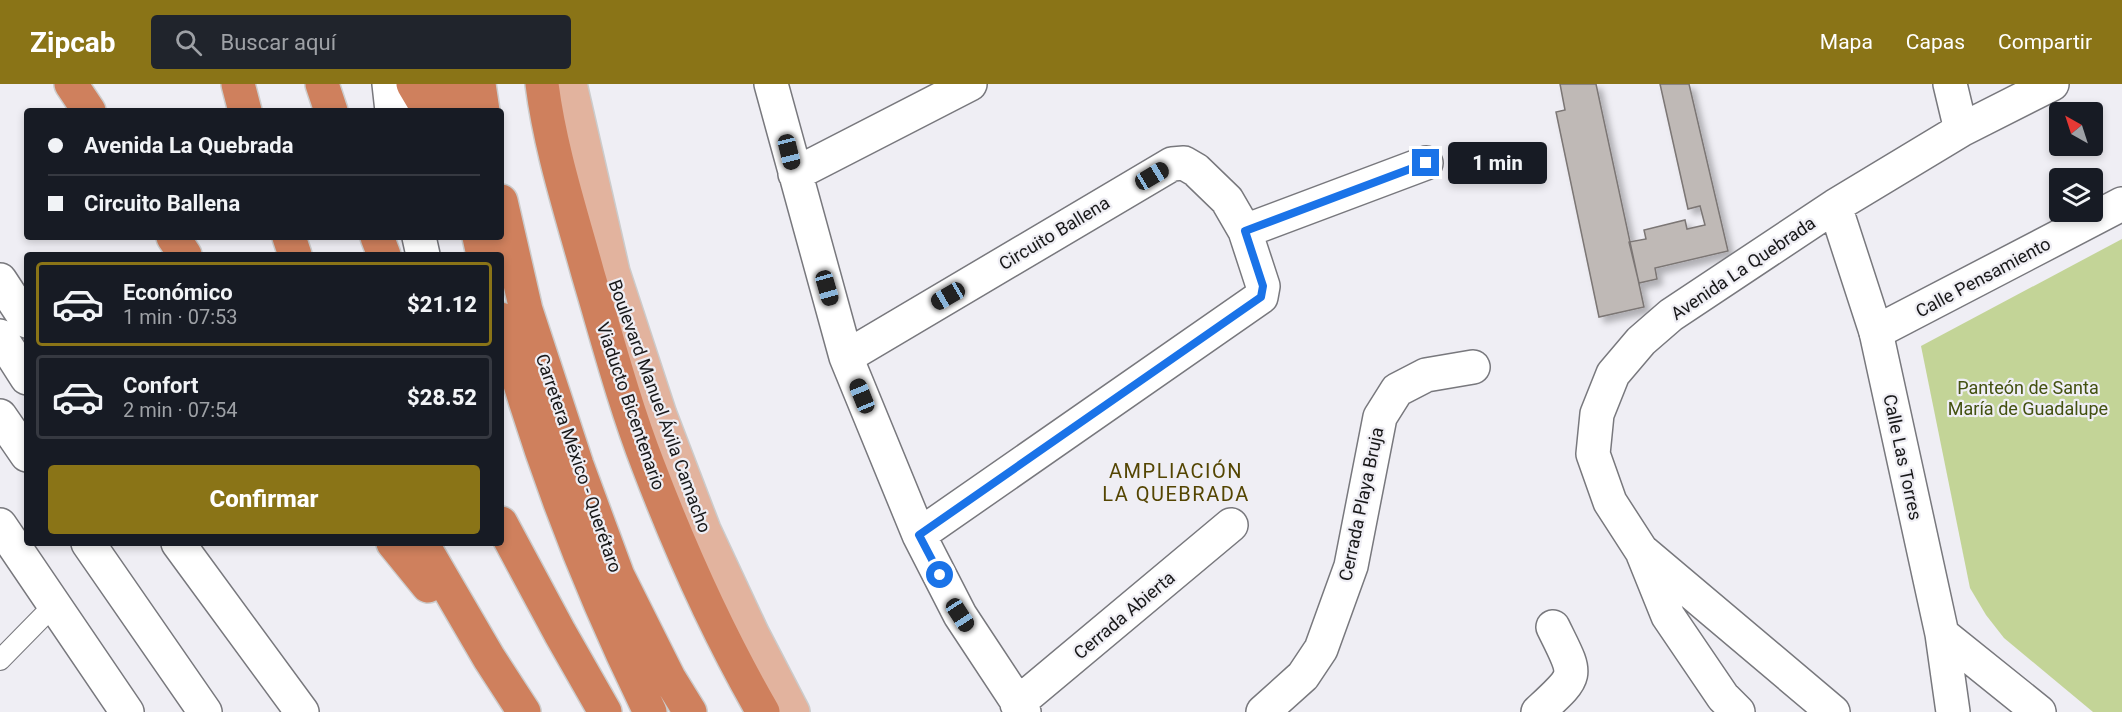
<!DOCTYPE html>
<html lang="es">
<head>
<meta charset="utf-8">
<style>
  :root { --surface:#171b24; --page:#20242c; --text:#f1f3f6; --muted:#9ea1a6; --line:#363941; --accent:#8a7417 }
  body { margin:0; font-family:Roboto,sans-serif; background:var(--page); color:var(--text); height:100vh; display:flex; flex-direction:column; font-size:22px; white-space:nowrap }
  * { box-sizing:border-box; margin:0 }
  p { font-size:20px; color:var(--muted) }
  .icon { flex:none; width:33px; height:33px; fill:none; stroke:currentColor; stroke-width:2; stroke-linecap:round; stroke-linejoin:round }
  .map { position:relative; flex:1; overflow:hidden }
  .sheet { position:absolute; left:24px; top:168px; width:480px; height:294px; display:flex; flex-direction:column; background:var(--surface); border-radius:6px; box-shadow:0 3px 9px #0003 }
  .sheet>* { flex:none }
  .guide { position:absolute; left:24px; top:24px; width:480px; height:132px; border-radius:6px; box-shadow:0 3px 9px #0003; display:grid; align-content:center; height:132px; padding:0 24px; background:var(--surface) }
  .needle { width:39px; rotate:321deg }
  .tools { position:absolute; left:2049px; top:18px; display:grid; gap:12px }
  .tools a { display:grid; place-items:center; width:54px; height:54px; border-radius:6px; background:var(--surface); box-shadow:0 3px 9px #0003; font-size:30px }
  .end { position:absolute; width:27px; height:27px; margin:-14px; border:8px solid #1a73e8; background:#fff; box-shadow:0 0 0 3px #fff }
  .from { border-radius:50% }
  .bubble { position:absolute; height:42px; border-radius:6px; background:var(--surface); box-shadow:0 3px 9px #0003; font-size:20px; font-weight:800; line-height:42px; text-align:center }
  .car { position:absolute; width:18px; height:36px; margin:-18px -9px; border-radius:8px; box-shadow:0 0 4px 2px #0007; background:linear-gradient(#222 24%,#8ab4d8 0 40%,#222 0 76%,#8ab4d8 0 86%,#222 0) }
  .guide b { display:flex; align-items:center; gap:21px; height:57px; font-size:22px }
  .guide b+b { border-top:2px solid var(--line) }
  .guide i { width:15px; height:15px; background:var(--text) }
  ul { padding:10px 0 0; list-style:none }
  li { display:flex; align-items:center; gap:18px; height:84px; margin:0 12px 9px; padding:0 12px; border:3px solid var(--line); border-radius:6px }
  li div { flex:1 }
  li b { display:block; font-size:22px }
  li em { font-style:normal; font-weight:800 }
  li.on { border-color:var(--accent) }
  li>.icon { width:54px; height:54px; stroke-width:1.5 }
  .primary-button { display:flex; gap:12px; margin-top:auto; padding:12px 24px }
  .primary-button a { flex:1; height:69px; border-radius:6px; background:var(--accent); color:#fff; font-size:24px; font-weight:800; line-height:69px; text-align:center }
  header { display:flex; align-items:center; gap:36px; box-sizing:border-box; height:84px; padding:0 30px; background:var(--accent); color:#fff }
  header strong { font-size:28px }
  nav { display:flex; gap:33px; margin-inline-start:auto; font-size:21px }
  .search { width:420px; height:54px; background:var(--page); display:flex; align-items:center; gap:15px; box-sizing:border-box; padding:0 21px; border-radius:6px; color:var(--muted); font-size:22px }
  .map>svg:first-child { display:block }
</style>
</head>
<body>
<header>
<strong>Zipcab</strong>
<div class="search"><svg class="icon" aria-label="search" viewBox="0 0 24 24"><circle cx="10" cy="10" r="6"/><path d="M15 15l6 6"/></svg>Buscar aquí</div>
<nav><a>Mapa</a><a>Capas</a><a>Compartir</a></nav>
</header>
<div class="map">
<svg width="2122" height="628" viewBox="0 0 2122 628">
  <defs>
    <filter id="shadow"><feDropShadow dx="5.5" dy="5.5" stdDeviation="3" flood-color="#0004"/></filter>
  </defs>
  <rect width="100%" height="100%" fill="#efeef4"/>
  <!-- green -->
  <path fill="#c3d497" d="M2122 155V628H2093L2004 554 1986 531 1970 504 1921 262Z"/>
  <!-- building -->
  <path fill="#bfb9b6" stroke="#7b7674" stroke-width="1.5" filter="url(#shadow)" d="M1560 0H1596L1644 223 1599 233 1556 28 1565 26Z
    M1660 0H1689L1728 167 1655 184 1657 195 1639 199 1629 158 1646 155 1644 146 1685 136 1687 145 1705 141 1700 122 1688 125Z"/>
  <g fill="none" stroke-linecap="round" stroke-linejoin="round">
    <defs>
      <path id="lane" d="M0 576 54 521"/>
      <path id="street" d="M389 0 392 27
        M771 0 846 273 919 451 960 531 1024 628
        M1950 0 1961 46
        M795 90 970 0
        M1835 122 1876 248 1942 550 1953 628
        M1245 147 1426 79
        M419 153 423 171
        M0 196 27 237
        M0 252 27 294
        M846 273 1172 80 1184 79 1196 86 1227 116 1245 147 1263 202 1261 213 919 451
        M0 332 27 371
        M0 441 127 628
        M88 459 205 628
        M178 459 302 628
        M1643 470 1668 532 1723 613 1738 628
        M1942 550 2039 628
        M1017 620 1231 441
        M1263 628 1303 592 1321 565 1351 482 1380 333 1397 306 1426 291 1473 283
        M1538 628C1580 589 1578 594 1553 543
        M1833 628 1641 466 1610 418 1593 370 1597 330 1613 290 1641 257 1671 231 1835 122 1961 46 2052 0"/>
      <path id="secondary" d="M1876 248 2122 120"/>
      <path id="primary" d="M570 0 613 188 660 331 704 446 752 549 793 628"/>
      <path id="highway" d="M71 0 89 27
        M238 0 245 27
        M322 0 331 27
        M413 0 429 27
        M447 0 451 27
        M479 0 483 27
        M542 0C550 64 571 128 588 190 607 254 624 319 648 381 680 465 718 550 763 628
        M501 117 526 226 577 381 618 492 669 594 690 628
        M173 153 185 171
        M289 153 295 171
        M377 153 384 171
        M479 153 483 171
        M501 235C538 371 588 502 650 628
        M501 439 560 549 605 628
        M393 459 428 502
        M422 459 489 574 524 628"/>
    </defs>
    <!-- lane casing -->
    <use href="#lane" stroke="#78787d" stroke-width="22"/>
    <!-- street casing -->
    <use href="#street" stroke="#78787d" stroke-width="36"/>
    <!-- secondary casing -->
    <use href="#secondary" stroke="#78787d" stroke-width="36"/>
    <!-- primary casing -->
    <use href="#primary" stroke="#ccc" stroke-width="36"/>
    <!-- highway casing -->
    <use href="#highway" stroke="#ccc" stroke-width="36"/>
    <!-- lane -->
    <use href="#lane" stroke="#fff" stroke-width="20"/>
    <!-- street -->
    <use href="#street" stroke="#fff" stroke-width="33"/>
    <!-- secondary -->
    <use href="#secondary" stroke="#fff" stroke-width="33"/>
    <!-- primary -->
    <use href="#primary" stroke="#e2b39e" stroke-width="33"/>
    <!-- highway -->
    <use href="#highway" stroke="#cf805d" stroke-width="33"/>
  </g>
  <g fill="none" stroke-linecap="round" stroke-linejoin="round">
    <!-- route -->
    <path stroke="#1a73e8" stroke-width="8" d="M940 491 919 451 1261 213 1263 202 1245 147 1426 79"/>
  </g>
  <g text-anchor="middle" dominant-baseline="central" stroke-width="4.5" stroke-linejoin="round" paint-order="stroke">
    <!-- street labels -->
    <g font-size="18" fill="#181819" stroke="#efeef4">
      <text transform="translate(1054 149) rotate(-31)">Circuito Ballena</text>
      <text transform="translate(1743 184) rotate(-34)">Avenida La Quebrada</text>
      <text transform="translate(1983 193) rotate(-28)">Calle Pensamiento</text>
      <text transform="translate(631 322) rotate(71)">Viaducto Bicentenario</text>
      <text transform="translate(660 322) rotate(70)">Boulevard Manuel Ávila Camacho</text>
      <text transform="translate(1903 373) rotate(78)">Calle Las Torres</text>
      <text transform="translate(579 379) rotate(71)">Carretera México - Querétaro</text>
      <text transform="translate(1361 420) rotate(-78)">Cerrada Playa Bruja</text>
      <text transform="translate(1124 531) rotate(-40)">Cerrada Abierta</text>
    </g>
    <!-- park labels -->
    <g font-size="18" fill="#435110" stroke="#efeef4">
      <text x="2028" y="303">Panteón de Santa<tspan x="2028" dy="21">María de Guadalupe</tspan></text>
    </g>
    <!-- neighbourhood labels -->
    <g font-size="20" letter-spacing="1.5" fill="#544502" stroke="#efeef4">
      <text x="1176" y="387">AMPLIACIÓN<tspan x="1176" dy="23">LA QUEBRADA</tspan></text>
    </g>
  </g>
</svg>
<div class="tools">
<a><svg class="needle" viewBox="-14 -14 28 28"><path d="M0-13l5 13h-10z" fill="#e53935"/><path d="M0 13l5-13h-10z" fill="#9ea1a6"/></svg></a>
<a><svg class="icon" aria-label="layers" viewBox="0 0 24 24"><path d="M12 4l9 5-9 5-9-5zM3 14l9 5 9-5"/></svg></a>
</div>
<i class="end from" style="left:940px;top:491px"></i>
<i class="end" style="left:1426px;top:79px"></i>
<div class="bubble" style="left:1448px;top:58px;width:99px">1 min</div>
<i class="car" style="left:789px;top:68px;rotate:166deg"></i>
<i class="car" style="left:1152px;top:92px;rotate:59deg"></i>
<i class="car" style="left:827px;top:204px;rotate:164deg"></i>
<i class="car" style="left:948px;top:212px;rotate:240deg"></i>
<i class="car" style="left:862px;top:312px;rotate:338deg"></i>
<i class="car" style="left:960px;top:531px;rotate:147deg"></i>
<div class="guide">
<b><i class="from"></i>Avenida La Quebrada</b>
<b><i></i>Circuito Ballena</b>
</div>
<section class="sheet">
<ul>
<li class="on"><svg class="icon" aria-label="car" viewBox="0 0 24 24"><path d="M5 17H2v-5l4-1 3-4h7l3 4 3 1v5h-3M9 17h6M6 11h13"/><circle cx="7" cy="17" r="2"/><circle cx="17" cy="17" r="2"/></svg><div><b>Económico</b><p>1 min · 07:53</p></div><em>$21.12</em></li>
<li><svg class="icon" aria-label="car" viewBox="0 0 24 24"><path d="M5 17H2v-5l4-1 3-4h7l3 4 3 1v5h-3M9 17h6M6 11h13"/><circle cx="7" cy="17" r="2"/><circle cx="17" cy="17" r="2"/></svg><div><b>Confort</b><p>2 min · 07:54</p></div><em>$28.52</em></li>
</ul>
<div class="primary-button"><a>Confirmar</a></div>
</section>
</div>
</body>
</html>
